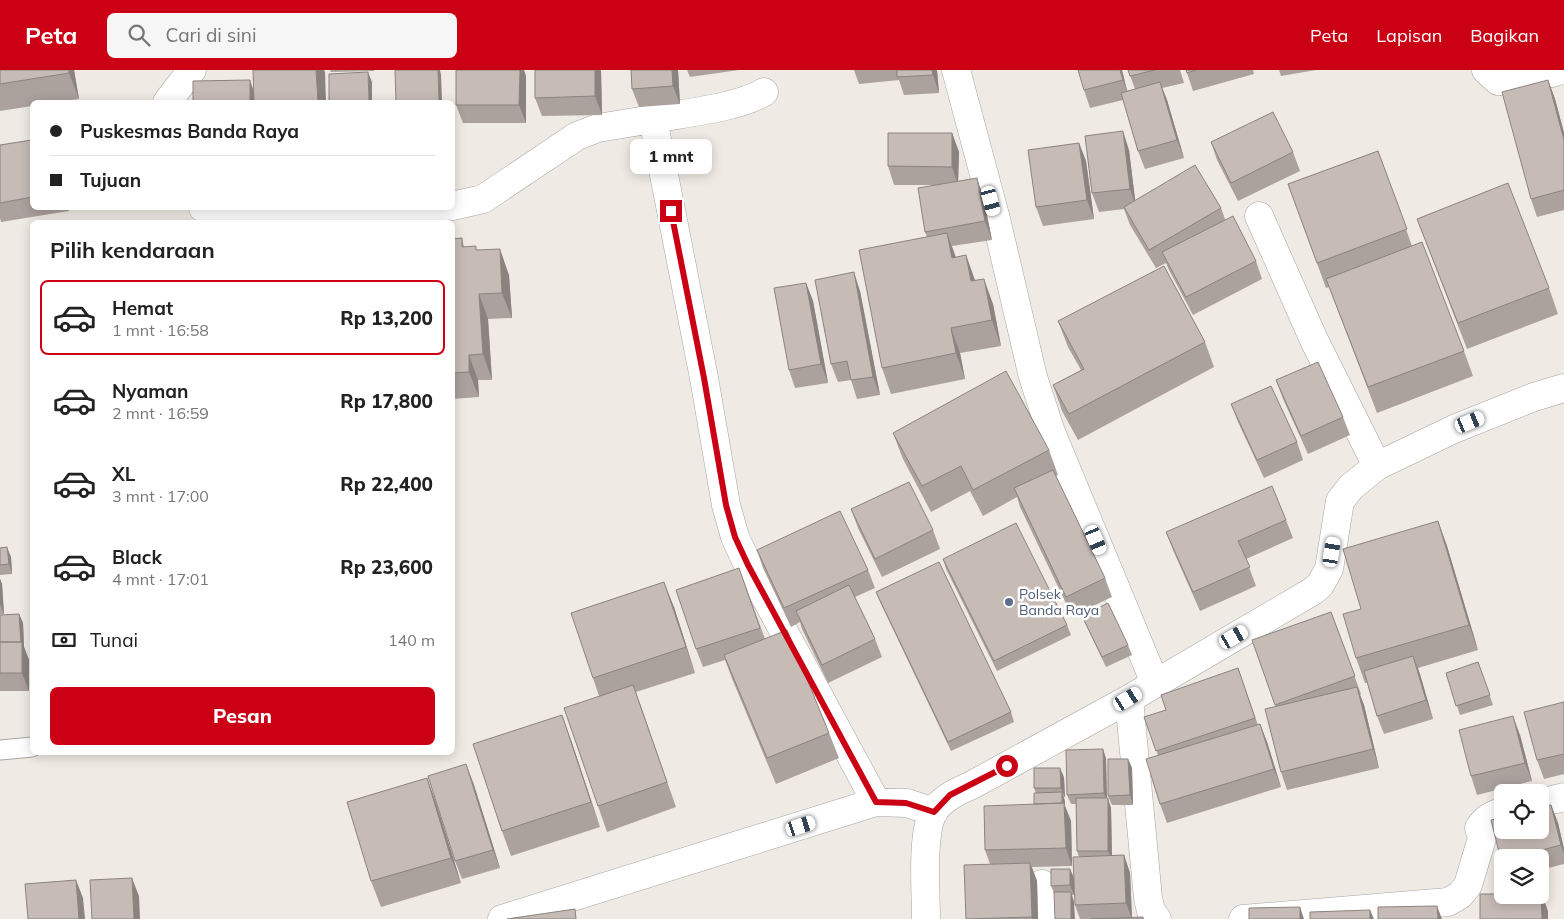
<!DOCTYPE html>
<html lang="id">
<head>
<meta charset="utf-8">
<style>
  :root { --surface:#fff; --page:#f6f6f6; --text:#222; --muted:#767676; --line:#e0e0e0; --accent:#cb0015 }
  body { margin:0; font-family:Mulish,sans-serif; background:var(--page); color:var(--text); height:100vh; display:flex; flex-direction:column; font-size:19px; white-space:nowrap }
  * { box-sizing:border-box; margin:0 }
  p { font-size:16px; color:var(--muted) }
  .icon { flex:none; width:28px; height:28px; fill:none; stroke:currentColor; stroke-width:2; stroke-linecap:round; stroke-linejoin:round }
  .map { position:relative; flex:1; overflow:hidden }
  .drawer { position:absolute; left:30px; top:150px; width:425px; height:535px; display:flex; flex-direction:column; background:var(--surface); border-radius:8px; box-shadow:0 2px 12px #0003 }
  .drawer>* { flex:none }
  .top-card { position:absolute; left:30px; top:30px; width:425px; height:110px; border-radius:8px; box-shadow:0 2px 12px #0003; display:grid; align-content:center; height:110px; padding:0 20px; background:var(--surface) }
  .fabs { position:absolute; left:1494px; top:714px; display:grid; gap:10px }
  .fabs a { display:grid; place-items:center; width:55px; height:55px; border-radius:8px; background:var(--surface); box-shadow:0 2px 12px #0003; font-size:25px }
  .end { position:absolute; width:22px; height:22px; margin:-11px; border:6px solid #cb0015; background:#fff; box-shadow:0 0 0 2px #fff }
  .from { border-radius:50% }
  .bubble { position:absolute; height:35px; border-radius:8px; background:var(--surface); box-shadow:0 2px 12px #0003; font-size:16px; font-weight:800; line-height:35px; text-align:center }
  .car { position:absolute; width:15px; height:30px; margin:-15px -8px; border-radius:6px; box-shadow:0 0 4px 1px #0007; background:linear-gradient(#fff 24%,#345 0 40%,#fff 0 76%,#345 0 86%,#fff 0) }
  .top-card b { display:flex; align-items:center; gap:18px; height:48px; font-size:19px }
  .top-card b+b { border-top:1px solid var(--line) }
  .top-card i { width:12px; height:12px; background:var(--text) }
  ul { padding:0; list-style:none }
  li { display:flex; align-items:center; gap:15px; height:75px; margin:0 10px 8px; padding:0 10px; border:2px solid transparent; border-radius:8px }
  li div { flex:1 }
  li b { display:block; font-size:19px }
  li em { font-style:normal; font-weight:800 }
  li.on { border-color:var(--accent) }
  li>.icon { width:45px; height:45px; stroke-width:1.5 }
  h2 { padding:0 20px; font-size:22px; line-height:60px }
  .pay { display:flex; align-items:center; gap:12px; height:55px; padding:0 20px; font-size:19px }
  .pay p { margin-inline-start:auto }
  .cta { display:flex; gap:10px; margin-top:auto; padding:10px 20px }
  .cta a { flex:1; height:58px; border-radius:8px; background:var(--accent); color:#fff; font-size:20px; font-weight:800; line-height:58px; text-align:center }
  header { display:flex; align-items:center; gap:30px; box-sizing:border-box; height:70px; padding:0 25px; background:var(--accent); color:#fff }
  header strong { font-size:24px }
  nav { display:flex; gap:28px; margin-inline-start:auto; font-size:18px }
  .search { width:350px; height:45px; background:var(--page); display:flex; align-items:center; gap:12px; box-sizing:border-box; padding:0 18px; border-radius:8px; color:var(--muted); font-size:19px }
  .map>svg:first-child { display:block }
</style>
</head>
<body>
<header>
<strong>Peta</strong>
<div class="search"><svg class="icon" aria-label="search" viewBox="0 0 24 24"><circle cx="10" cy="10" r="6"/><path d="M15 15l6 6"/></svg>Cari di sini</div>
<nav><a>Peta</a><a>Lapisan</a><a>Bagikan</a></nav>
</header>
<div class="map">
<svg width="1564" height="849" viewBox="0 0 1564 849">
  <rect width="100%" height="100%" fill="#efeae3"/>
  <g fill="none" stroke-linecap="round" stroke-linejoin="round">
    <defs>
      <path id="lane" d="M0 680 32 677"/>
      <path id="street" d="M956 0 996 149 1033 307 1051 362 1155 613
        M1486 0 1498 11 1518 12 1562 0
        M167 32 192 0
        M653 49C684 43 738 38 764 22
        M452 136 483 129 577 66 598 58 653 49 704 308 726 435 735 467 748 495 876 732
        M203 138 207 140 266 147H338L441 138
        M1259 146 1314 270 1377 396
        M1129 629 1148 828 1151 841 1157 849
        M1540 733 1564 727
        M1042 814 1044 849
        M502 849 876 732 907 733 934 742
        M926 849C926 823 921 762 934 741 943 728 958 721 972 715L1129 629 1313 521 1320 515 1329 499 1340 431 1351 417 1377 396 1454 359 1534 327 1564 318
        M1243 849 1448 832 1460 825 1468 815 1482 768 1479 758C1485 749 1491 745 1502 742"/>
    </defs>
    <!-- lane casing -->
    <use href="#lane" stroke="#a5a5a5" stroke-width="21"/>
    <!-- street casing -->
    <use href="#street" stroke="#a5a5a5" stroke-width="29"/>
    <!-- lane -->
    <use href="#lane" stroke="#fff" stroke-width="19"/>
    <!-- street -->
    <use href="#street" stroke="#fff" stroke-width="28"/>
  </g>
  <!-- wall -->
  <path fill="#aba19d" d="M0 0H74L79 29 54 32H32V36L0 41Z
    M330 0H374V1L331 2Z
    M601 0 602 45 542 46 535 28Z
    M631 0H678L680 34 639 37 632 19Z
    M687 0H739L690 7Z
    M854 0H937L939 23 904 25 899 10 859 14Z
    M1078 0H1122L1127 21 1135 19 1128 0H1180L1184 13 1162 18 1167 30 1184 88 1145 99 1138 81 1123 30 1090 38 1084 20Z
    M1186 0H1253L1254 4 1193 21Z
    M1279 0H1316L1281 6Z
    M526 6V53H463L456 35Z
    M1548 10 1555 29 1564 63V140L1537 147 1531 129Z
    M952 63 959 82 958 111 983 126 992 170 952 176 956 187 966 185 975 210 993 234 1001 276 960 283 965 309 891 324 882 298 927 167 925 162 935 115H894L888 96Z
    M32 70V138H68L69 141 1 152 0 148V75Z
    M1211 72 1293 82 1300 101 1238 131 1217 90Z
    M1079 73 1086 91 1094 149 1043 156 1036 137Z
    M1129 80 1135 130 1221 138 1225 149 1256 191 1262 209 1193 245 1169 200 1166 193 1156 198 1130 155 1124 139 1099 142 1092 123Z
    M1378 81 1412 176 1464 281 1473 306 1377 343 1329 217 1326 218 1288 114Z
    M1417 149 1549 218 1558 244 1467 279Z
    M462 168 464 177 478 180 509 205 512 248 488 249 492 310H478L479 327 452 329V169Z
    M806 213 813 231 828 313 795 318 789 300Z
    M860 221 880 325 857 329 851 310 838 312 831 294Z
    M1058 251 1205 272 1214 297 1078 370 1062 341 1053 315 1081 300 1068 277Z
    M1276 310 1343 347 1350 365 1308 384 1283 329Z
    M1231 334 1297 372 1303 390 1264 408 1238 352Z
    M893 363 1049 380 1058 405 1056 406 1105 508 1112 527 1072 546 1020 437 1017 427 983 446 970 421 931 442 903 389Z
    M851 439 933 460 940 479 882 507 858 458Z
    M1286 450 1293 468 1246 489 1256 516 1200 541 1173 480 1166 462Z
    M1438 451 1447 476 1478 580 1418 598 1433 649 1384 664 1377 646 1367 613H1365L1356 588 1361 539Z
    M0 478 11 487 12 504 0 505Z
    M757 480 868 500 875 518 855 527 875 569 882 587 828 613 802 559 800 552 791 557 763 498Z
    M943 489 1067 555 1071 565 997 601 946 499Z
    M739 498 765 569 829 663 839 688 776 714 733 611 725 590 703 597 696 579Z
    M0 509 2 514 4 544H0Z
    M876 522 1011 642 1014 652 951 681 880 532Z
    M674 537 695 603 636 622 676 737 607 762 598 736 599 626 593 608Z
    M1331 542 1361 624 1360 625 1364 635 1379 698 1287 720 1281 702 1276 637 1252 570Z
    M19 544 23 553 24 577 29 590V621H0V545Z
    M1082 546 1128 575 1132 585 1106 597 1086 555Z
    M1478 592 1493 635 1460 645 1446 603Z
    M1238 598 1258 655 1260 654 1267 672 1281 717 1167 753 1160 734 1158 685 1144 647 1166 640Z
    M1564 632V704L1544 709 1537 690Z
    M1520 665 1532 711 1477 725 1471 706Z
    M571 670 600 757 511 786 502 761Z
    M1106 688 1107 728 1111 738 1112 785H1124L1130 803 1132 848 1143 847 1144 849H1080L1075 835 1079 787 1077 781 1076 734H1071L1067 725Z
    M1128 689 1132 698 1133 735H1112L1108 726Z
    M1064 707 1065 727H1064L1065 732V736L1071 751 1072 796 1032 797 1037 811 1038 849H966L990 794 985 780 1034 734 1036 723 1034 718Z
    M427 708 436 733 461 813 381 837 371 811Z
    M473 712 500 798 462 809 455 791Z
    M1551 735 1558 753 1564 779V794L1540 800V788H1502V793L1491 750 1502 747V760H1540V738Z
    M1070 799 1074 808V825H1072L1074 832 1054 823 1051 816Z"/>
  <!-- shaded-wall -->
  <path fill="#8b837f" d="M69 0H74L79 29 69 3Z
    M316 0H324L325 2 326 32H318Z
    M438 0H440L441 5 442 32H439Z
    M520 0H524L526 6V53L519 35Z
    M595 0H601L602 45 595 26Z
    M672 0H678L680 34 673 16Z
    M932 0H937L939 23 933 5Z
    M1120 0H1122L1129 29 1123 10Z
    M368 2 372 12V32H369Z
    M250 10 256 28 257 32H250Z
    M1548 10 1555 29 1564 63V70Z
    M1160 12 1167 30 1184 88 1177 70Z
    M1123 61 1129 80 1136 137 1130 119Z
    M952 63 959 82 958 115 952 97Z
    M1079 73 1086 91 1094 149 1087 130Z
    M977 108 983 126 992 170 985 151Z
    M947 163 956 189 952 188Z
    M500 179 509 205 512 248 502 223Z
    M966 185 975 211H971Z
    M854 202 860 221 880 325 873 307Z
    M984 209 993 234 1001 276 992 250Z
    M806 213 813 231 828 313 821 294Z
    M479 224 488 249 492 310 483 284Z
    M951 258 960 283 965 309 956 283Z
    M469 285 478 310 479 327 469 302Z
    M1438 451 1447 476 1478 580 1469 555Z
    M7 477 11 487 12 504 9 494Z
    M0 509 2 514 4 544 0 534Z
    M664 512 674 537 695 603 686 577Z
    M19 544 23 553 24 577 29 590V621L22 603Z
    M1413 586 1420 604 1433 649 1426 630Z
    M1357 617 1364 635 1379 698 1373 679Z
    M562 645 571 670 600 757 591 732Z
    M1513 646 1520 665 1532 711 1525 693Z
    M1260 654 1267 672 1281 717 1274 699Z
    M1103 679 1106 688 1107 733 1104 723Z
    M1128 689 1132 698 1133 735 1130 725Z
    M466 694 473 712 500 798 493 780Z
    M1060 698 1064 707 1065 727 1061 718Z
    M427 708 436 733 461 813 451 788Z
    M1062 722 1065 732V736L1071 751 1072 796 1066 778Z
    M1108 728 1111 738 1112 790 1108 781Z
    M1551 735 1558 753 1564 779V784L1561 775Z
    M1124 785 1130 803 1132 849 1126 833Z
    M1030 793 1037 811 1038 849H1032V847Z
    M1070 799 1074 808V825L1070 815Z
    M132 808 139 826 140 849H134Z
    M76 810 83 828 85 849H79Z
    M1071 822 1074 832 1075 849H1071Z
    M1541 822 1548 841V849H1542Z
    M1437 836 1442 849H1438Z
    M1300 837 1304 849H1300Z
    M1370 840 1374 849H1370Z"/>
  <!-- building -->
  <path fill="#c7bbb6" stroke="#8b837f" d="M0 0H69V3L0 14Z
    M253 0H316L318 32H254Z
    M395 0H438L439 32H396Z
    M456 0H520L519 35H456Z
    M535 0H595V26L535 28Z
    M631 0H672L673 16 632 19Z
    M897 0H932L933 5 897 7Z
    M1078 0H1120L1123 10 1084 20Z
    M1128 0H1155L1130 6Z
    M1186 0H1196L1187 3Z
    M368 2 369 32H329V4Z
    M250 10V32H193V11Z
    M1548 10 1564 70V120L1531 129 1502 22Z
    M1160 12 1177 70 1138 81 1121 23Z
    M1273 42 1293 82 1231 113 1211 72Z
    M1123 61 1130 119 1092 123 1085 66Z
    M888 63H952V97L888 96Z
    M32 70V127L0 133V75Z
    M1079 73 1087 130 1036 137 1028 80Z
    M1378 81 1407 159 1317 193 1288 114Z
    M1195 95 1221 138 1149 180 1124 137Z
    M977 108 985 151 925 162 918 118Z
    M1508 113 1549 218 1458 253 1417 149Z
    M1233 146 1256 191 1186 227 1162 182Z
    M947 163 952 188 966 185 971 211 984 209 992 250 951 258 956 283 882 298 859 180Z
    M462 168V177L476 176V180L500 179 502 223 479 224 483 284 469 285V302L452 303V169Z
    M1422 172 1464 281 1368 317 1326 209Z
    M1164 196 1205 272 1069 344 1053 315 1084 299 1058 251Z
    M854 202 873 307 851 310 847 291 831 294 815 210Z
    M806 213 821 294 789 300 774 218Z
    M1318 292 1343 347 1301 366 1276 310Z
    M1006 301 1049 380 973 420 961 396 922 416 893 363Z
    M1271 316 1297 372 1257 390 1231 334Z
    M1053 400 1105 508 1066 527 1014 418Z
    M909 412 933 460 875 489 851 439Z
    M1272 416 1286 450 1238 471 1250 497 1193 522 1166 462Z
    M840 441 868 500 784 538 757 480Z
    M1438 451 1469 555 1356 588 1343 544 1361 539 1343 479Z
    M1016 453 1067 555 994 591 943 489Z
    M7 477 9 494 0 495V478Z
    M939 492 1011 642 948 672 876 522Z
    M739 498 760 558 696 579 676 520Z
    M664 512 686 577 593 608 571 543Z
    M849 515 875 569 822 595 796 541Z
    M1108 533 1128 575 1102 587 1082 546Z
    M1331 542 1355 606 1275 635 1252 570Z
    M19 544 21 572H0V545Z
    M787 560 829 663 767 688 724 585Z
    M0 572H22V603H0Z
    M1413 586 1426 630 1377 646 1364 601Z
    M1478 592 1490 625 1456 636 1446 603Z
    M1238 598 1255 648 1156 681 1144 647 1166 640 1161 625Z
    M633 615 667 712 598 736 564 638Z
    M1357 617 1373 679 1281 702 1265 639Z
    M1564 632V684L1537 690 1524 642Z
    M562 645 591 732 502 761 473 674Z
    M1513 646 1525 693 1471 706 1459 660Z
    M1260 654 1274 699 1160 734 1146 689Z
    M1103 679 1104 723 1067 725 1066 680Z
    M1108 689H1128L1130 725 1108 726Z
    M466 694 493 780 455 791 428 706Z
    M1034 698H1060L1061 718H1034Z
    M427 708 451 788 371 811 347 732Z
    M1062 722V733L1034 734V723Z
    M1076 728H1108V781H1077Z
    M1064 733 1066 778 985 780 984 736Z
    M1551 735 1561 775 1511 788H1502V790H1501L1491 750 1502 747V760H1540V738Z
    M1124 785 1126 833 1075 835 1073 787Z
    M1030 793 1032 847 966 849 964 795Z
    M1051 799H1070V815L1051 816Z
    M132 808 134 849H92L90 810Z
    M76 810 79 849H28L25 814Z
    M1054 822H1071V849H1055Z
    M1541 822 1542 849H1480V824H1502V825H1540V823Z
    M1437 836 1438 849H1378V837Z
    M1300 837V849H1249V838Z
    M575 839 576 849H507Z
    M1370 840V849H1310V842Z
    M1143 847V849H1091Z"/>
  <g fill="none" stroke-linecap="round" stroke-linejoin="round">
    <!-- route -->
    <path stroke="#cb0015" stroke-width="6" d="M671 141 704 308 726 435 735 467 748 495 876 732 906 733 934 742 950 725 1007 696"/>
  </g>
  <!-- markers -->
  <circle fill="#5c6f8a" stroke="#fff" stroke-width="2" cx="1009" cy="532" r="5"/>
  <g text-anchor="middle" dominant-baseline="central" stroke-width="5" stroke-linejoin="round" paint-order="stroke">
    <!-- service labels -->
    <g font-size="14" fill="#4e5e75" stroke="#fff" text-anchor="start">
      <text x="1019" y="524">Polsek<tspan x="1019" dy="16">Banda Raya</tspan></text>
    </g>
  </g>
</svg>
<div class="fabs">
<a><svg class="icon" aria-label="locate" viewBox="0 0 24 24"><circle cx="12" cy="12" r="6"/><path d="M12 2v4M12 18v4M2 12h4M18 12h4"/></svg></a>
<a><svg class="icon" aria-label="layers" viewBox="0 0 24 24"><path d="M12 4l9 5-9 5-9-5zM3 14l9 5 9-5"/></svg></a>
</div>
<i class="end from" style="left:1007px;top:696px"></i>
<i class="end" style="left:671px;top:141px"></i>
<div class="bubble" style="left:630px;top:69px;width:82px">1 mnt</div>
<i class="car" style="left:991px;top:131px;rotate:165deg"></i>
<i class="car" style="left:1470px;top:352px;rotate:68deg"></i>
<i class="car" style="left:1096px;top:470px;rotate:157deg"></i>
<i class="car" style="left:1332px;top:482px;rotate:9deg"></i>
<i class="car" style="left:1234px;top:567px;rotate:60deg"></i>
<i class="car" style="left:1128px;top:629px;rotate:59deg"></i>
<i class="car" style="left:801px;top:756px;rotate:72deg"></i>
<div class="top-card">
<b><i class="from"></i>Puskesmas Banda Raya</b>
<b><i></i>Tujuan</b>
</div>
<section class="drawer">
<h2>Pilih kendaraan</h2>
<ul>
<li class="on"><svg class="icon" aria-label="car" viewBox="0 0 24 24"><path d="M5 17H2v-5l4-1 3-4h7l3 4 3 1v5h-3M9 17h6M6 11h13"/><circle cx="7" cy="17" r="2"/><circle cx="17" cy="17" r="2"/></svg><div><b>Hemat</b><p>1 mnt · 16:58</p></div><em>Rp 13,200</em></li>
<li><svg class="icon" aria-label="car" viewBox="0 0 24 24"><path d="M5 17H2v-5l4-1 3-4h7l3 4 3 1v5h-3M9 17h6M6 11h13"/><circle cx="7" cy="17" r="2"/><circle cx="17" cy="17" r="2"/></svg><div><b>Nyaman</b><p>2 mnt · 16:59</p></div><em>Rp 17,800</em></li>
<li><svg class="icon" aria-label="car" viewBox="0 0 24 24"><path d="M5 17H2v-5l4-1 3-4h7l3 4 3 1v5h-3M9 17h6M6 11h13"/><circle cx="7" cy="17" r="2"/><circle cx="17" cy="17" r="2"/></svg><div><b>XL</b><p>3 mnt · 17:00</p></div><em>Rp 22,400</em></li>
<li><svg class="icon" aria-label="car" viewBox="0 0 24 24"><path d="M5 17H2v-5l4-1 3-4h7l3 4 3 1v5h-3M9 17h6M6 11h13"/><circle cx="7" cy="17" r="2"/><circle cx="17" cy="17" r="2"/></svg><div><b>Black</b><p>4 mnt · 17:01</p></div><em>Rp 23,600</em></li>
</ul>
<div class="pay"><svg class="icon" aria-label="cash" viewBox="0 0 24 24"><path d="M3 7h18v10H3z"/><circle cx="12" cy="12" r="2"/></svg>Tunai<p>140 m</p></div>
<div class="cta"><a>Pesan</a></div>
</section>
</div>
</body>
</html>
